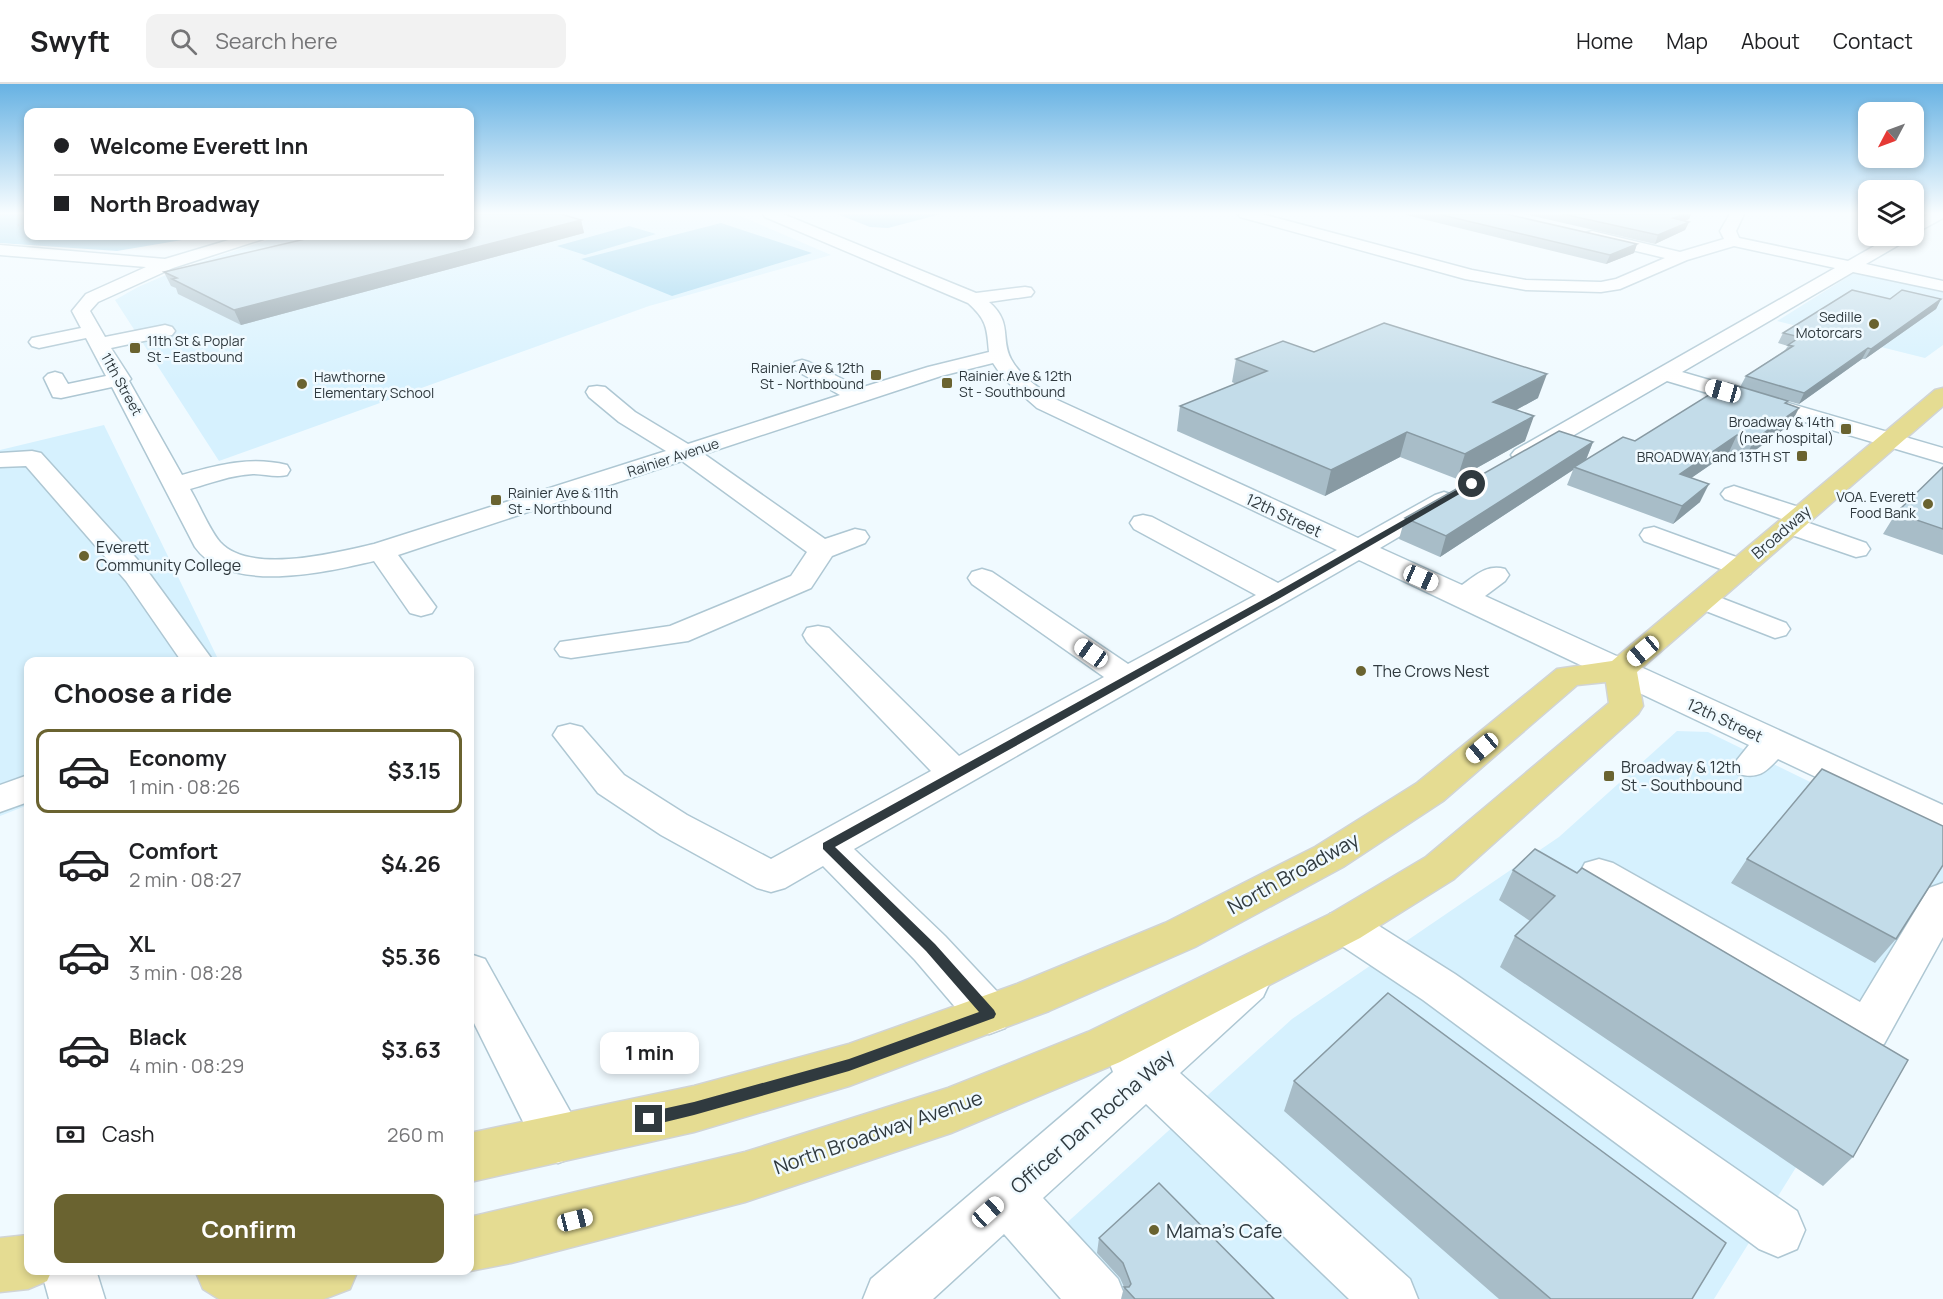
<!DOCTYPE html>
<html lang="en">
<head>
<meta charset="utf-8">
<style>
  :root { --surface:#fff; --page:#f2f2f2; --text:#202124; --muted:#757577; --line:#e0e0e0; --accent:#6a6330 }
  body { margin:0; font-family:Manrope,sans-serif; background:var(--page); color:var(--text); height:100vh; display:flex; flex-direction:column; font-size:22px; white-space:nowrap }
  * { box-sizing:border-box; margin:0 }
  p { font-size:20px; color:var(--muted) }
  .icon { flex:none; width:33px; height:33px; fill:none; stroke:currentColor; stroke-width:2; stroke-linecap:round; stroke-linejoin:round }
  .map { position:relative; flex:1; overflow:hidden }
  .side { position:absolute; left:24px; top:573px; width:450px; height:618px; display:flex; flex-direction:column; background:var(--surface); border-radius:12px; box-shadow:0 3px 9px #0003 }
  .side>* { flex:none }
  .top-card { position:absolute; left:24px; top:24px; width:450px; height:132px; border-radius:12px; box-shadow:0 3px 9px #0003; display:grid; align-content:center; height:132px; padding:0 30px; background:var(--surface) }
  .needle { width:39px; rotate:229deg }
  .fabs { position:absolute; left:1858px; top:18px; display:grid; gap:12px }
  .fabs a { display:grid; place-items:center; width:66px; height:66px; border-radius:12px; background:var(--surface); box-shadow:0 3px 9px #0003; font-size:30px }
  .end { position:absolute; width:27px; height:27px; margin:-14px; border:8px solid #303a3f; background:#fff; box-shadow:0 0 0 3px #fff }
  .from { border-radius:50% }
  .bubble { position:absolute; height:42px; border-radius:12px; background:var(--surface); box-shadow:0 3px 9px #0003; font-size:20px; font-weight:700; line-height:42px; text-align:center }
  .car { position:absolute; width:18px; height:36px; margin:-18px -9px; border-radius:8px; box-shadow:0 0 4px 2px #0007; background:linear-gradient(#fff 24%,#345 0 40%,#fff 0 76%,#345 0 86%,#fff 0) }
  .top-card b { display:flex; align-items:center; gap:21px; height:57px; font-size:22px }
  .top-card b+b { border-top:2px solid var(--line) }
  .top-card i { width:15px; height:15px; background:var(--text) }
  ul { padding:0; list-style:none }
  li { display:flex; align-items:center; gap:18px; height:84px; margin:0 12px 9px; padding:0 18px; border:3px solid transparent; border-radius:12px }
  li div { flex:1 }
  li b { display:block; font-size:22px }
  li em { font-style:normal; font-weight:700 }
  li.selected { border-color:var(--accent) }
  li>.icon { width:54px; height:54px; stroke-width:1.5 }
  h2 { padding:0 30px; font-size:27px; line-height:72px }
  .pay { display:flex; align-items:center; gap:15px; height:66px; padding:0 30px; font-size:22px }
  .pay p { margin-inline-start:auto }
  .primary-button { display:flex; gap:12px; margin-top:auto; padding:12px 30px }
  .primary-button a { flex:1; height:69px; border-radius:12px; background:var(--accent); color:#fff; font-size:24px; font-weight:700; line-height:69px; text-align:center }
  header { display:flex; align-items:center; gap:36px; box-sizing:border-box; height:84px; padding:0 30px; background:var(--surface); border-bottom:2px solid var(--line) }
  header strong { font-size:28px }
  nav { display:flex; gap:33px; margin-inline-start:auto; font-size:21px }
  .search { width:420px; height:54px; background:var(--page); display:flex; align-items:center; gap:15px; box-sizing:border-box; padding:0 21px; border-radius:12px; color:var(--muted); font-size:22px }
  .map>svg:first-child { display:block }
</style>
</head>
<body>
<header>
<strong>Swyft</strong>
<div class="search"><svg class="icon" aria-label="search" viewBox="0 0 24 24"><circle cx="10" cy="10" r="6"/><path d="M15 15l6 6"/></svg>Search here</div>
<nav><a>Home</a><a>Map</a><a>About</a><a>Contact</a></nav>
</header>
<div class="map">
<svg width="1943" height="1215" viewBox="0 0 1943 1215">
  <rect width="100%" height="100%" fill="#f0faff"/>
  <!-- built -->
  <path fill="#d6f1fe" d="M470 130H736L831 171 649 222 219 377 115 216 138 203 182 184 280 152H470Z
    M1857 187 1943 206V261L1925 274 1777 237Z
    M104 341 219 577 28 578V721L0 732V366Z
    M1677 647 1708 648 1943 763V847L1714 1215H1065L1029 1173 1292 935 1559 753Z"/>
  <!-- green -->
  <path fill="#93d0ed" d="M0 130H28V152H178L182 156 117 167 0 159Z
    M837 130H941L888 144 870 143Z
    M721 139 812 169 672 212 581 175Z
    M629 142 656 150 585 171 557 162Z"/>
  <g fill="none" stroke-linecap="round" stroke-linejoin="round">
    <defs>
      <path id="minor" d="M763 130H783L976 209 1025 203 1031 204 1034 208 1031 212 989 218C1013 239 1000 254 1011 275 1020 292 1038 303 1053 314L1358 454 1435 411 1444 408 1453 411 1457 416 1453 421 1380 464 1462 501C1476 491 1487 480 1505 485L1509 491 1505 497 1485 512 1943 721V751L1930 747 1778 675C1765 689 1758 695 1738 690L1733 681 1749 661 1359 476 854 765 945 852 1005 916 1012 930 1005 944 989 950 973 944 915 876 823 782 785 804 771 808 757 804 661 751 598 709 553 651 558 643 570 640 582 643 624 691 687 731 771 775 931 687 807 558 803 551 807 544 818 542 829 544 959 672 1104 593 972 500 968 494 972 488 982 485 992 488 1128 580 1256 511 1134 445 1130 439 1134 433 1143 431 1152 433 1278 499 1337 466 1037 324 1003 294 993 279 941 292 704 370 825 455 855 445 865 447 869 453 865 459 832 472 811 504 688 557 571 574 560 572 555 565 560 558 670 542 791 492 807 468 682 377 398 471 436 523 432 529 421 532 410 529 374 477C327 488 229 511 195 463L112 303 61 314 53 313 44 294 48 290 55 288 62 290 68 300 106 292 86 254 39 264 32 262 29 258 32 254 81 244 72 227 86 210 146 183 0 171V161L165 175 242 152H264L263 155 173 184 98 218 90 227 105 253 165 241 172 243 175 247 172 251 111 264 131 295 129 297 182 391C218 381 250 372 287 381L290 386 287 391C275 394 265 390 253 390 231 391 211 399 190 405 199 420 209 445 220 458 250 491 335 469 374 460L666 367 619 338 589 313 586 308 589 303 597 302 605 303 635 328 688 360 840 311 795 286 792 282 795 278 802 276 809 278 860 304 928 283 989 268C987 244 987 236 968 219L765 133Z
        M1238 130H1262L1472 186 1526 196 1601 198 1616 195 1665 174 1586 155 1584 152 1586 149 1592 147 1680 168 1724 155 1720 147 1730 130H1744L1736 147 1739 154 1848 177 1892 152H1910L1909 155 1866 180 1943 197V207L1853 188 1682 288 1943 364V379L1667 297 1531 376 1523 378 1515 376 1511 371 1515 366 1835 184 1734 162 1687 176 1620 205 1601 208 1526 206 1465 195 1240 133Z
        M1928 130H1943V134L1914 150V139Z
        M32 367 41 369 146 485 214 578H182L126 497 26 382 0 383V369Z
        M1734 402 1808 426 1812 432 1806 438 1866 459 1870 465 1866 471 1856 473 1780 447 1776 441 1782 435 1725 415 1721 410 1725 405Z
        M1654 443 1750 478 1754 484 1750 490 1740 492 1644 457 1640 451 1644 445Z
        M1703 507 1786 539 1790 545 1786 551 1775 554 1693 522 1688 516 1693 510Z
        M28 691V718L0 728V701Z
        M1599 775 1613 779 1860 918 1929 804 1943 799V853L1884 960 1868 966 1852 960 1585 801 1579 790 1585 779Z
        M1345 825 1360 830 1455 890 1797 1127 1805 1146 1797 1165 1778 1173 1759 1165 1423 916 1330 854 1324 842 1330 830Z
        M470 870 485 875 576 1038 583 1055 576 1072 558 1079 540 1072 470 931Z
        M1247 881 1263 887 1269 900 1263 913 1180 989 1410 1195 1418 1215H1349L1146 1020 1043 1114 1118 1195 1126 1215H1061L1004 1150 933 1215H863L871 1195 1113 988 1108 975 1114 960 1131 954 1146 960 1231 887Z
        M41 1186H96L105 1215H49Z"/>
      <path id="major" d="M1943 304V322L1637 588 1643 622 1638 630 1454 795 1360 854 1120 978 951 1049 745 1118 511 1179 470 1187 469 1186 470 1133 745 1068 948 1004 1088 948 1330 830 1426 773 1609 619 1606 598 1577 601 1443 717 1343 783 1195 863 1049 927 849 1002 694 1048 470 1098V1049L694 1002 849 960 1017 900 1165 839 1315 763 1417 699 1557 585 1612 577 1935 306Z
        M28 1151V1186H52L47 1197 28 1205 0 1208V1154Z
        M195 1186H358L350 1205 324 1215H219L203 1205Z"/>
    </defs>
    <!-- minor casing -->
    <use href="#minor" stroke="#aec7d3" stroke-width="3"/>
    <!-- major casing -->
    <use href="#major" stroke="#d1d4d5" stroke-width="3"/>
    <!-- path -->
    <path stroke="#acb6bb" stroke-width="2" stroke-dasharray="1 2" stroke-linecap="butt" d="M0 131 5 130
      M28 131 18 134 28 136
      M18 141 28 138"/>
    <!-- minor -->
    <use href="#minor" fill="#fff" fill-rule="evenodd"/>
    <!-- major -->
    <use href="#major" fill="#e5dc92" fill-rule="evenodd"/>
  </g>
  <!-- wall -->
  <path fill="#a8bdc8" d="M1407 130H1506L1637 160 1634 169 1606 180 1406 131Z
    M1524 130H1691L1689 135 1684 137 1689 138 1685 146 1655 160Z
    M581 136 584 149 241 241 178 210 176 204 171 202 164 188Z
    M1890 215H1941L1936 225 1865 275H1862L1799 320 1788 317 1787 320 1791 340 1746 373 1729 368 1691 394 1700 418 1673 440 1567 401 1573 386 1440 473 1399 455 1405 434 1593 358 1586 376 1635 357 1740 303 1746 292 1785 266 1788 262 1778 259 1783 249Z
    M1314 268 1538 314 1516 326 1525 357 1457 395 1400 373 1325 412 1177 347 1180 322 1236 300 1232 298 1236 275Z
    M1943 383V471L1883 450 1896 429Z
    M1535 765 1853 1073 1823 1102 1500 883 1515 852 1530 837 1499 816 1513 786Z
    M1747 775 1896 855 1875 879 1731 799Z
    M1294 997 1692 1215H1499L1284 1027Z
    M1099 1154 1274 1215H1121L1124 1203 1120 1194 1097 1169Z"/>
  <!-- shaded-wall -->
  <path fill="#889aa3" d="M1684 130H1691L1689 135 1669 143 1673 134Z
    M581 136 584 149 241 241 234 226Z
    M1689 138 1685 146 1655 160 1658 151Z
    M1637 160 1634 169 1606 180 1610 171Z
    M1941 215 1936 225 1865 275 1871 265Z
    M1868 264 1862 275 1799 320 1804 309Z
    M1547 290 1538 314 1485 343 1493 318Z
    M1799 324 1791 340 1746 373 1754 356Z
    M1534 332 1525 357 1457 395 1465 370Z
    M1407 348 1400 373 1325 412 1331 386Z
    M1737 351 1729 368 1671 408 1680 390Z
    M1593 358 1585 378 1574 383 1573 386 1440 473 1446 452Z
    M1709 400 1700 418 1673 440 1682 422Z"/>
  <!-- building -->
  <path fill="#c3dce9" stroke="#889aa3" stroke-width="1.5" d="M470 130H561L581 136 234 226 172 195 177 194 164 188 318 152H470Z
    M1438 130H1506L1637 160 1610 171Z
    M1563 130H1684L1673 134 1689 138 1658 151Z
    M1852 206 1890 215 1902 206 1941 215 1871 265 1868 264 1804 309 1746 292 1793 262 1788 261 1800 253 1783 249Z
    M1384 239 1547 290 1493 318 1534 332 1465 370 1407 348 1331 386 1180 322 1267 287 1236 275 1283 257 1314 268Z
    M1728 299 1788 317 1785 319 1799 324 1754 356 1737 351 1680 390 1709 400 1682 422 1574 383 1623 353 1635 357Z
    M1559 347 1593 358 1446 452 1405 434Z
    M1943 383V445L1896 429Z
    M1822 685 1943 742V781L1896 855 1747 775Z
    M1535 765 1577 789 1582 784 1908 976 1853 1073 1515 852 1555 812 1513 786Z
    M1388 909 1726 1159 1692 1215H1551L1294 997Z
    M1159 1099 1274 1215H1135L1124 1203H1129L1131 1200 1123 1179 1099 1154Z"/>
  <!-- sky -->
  <linearGradient id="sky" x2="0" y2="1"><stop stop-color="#67b2e3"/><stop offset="0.43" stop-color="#f8fdff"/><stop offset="1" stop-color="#f8fdff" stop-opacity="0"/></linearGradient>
  <rect width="1943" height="300" fill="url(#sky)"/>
  <!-- route -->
  <path fill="#303a3f" d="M1472 397 1475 401 1282 513 835 763 935 860 994 926 996 930 994 934 849 987 694 1031 649 1042 643 1040 641 1035 643 1030 649 1028 694 1018 849 975 979 928 926 867 823 765V759L1275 509Z"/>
  <!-- markers -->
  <g fill="#6a6330" stroke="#f0faff" stroke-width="2">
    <circle cx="1874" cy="240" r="6"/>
    <rect x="129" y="258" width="12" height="12" rx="3"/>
    <rect x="870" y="285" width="12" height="12" rx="3"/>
    <rect x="941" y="293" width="12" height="12" rx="3"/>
    <circle cx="302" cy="300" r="6"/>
    <rect x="1840" y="339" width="12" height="12" rx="3"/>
    <rect x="1796" y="366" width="12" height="12" rx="3"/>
    <rect x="490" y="410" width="12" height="12" rx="3"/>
    <circle cx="1928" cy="420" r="6"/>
    <circle cx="84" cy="472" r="6"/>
    <circle cx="1361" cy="587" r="6"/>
    <rect x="1603" y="686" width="12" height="12" rx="3"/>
    <circle cx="1154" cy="1146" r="6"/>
  </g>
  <g text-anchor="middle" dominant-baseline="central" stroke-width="5" stroke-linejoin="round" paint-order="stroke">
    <!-- far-poi labels -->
    <g font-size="14" fill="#303a3f" stroke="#f0faff" text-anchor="end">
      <text x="1862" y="232">Sedille<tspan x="1862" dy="16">Motorcars</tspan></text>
      <text x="147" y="256" text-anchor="start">11th St &amp; Poplar<tspan x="147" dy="16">St - Eastbound</tspan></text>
      <text x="864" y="283">Rainier Ave &amp; 12th<tspan x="864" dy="16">St - Northbound</tspan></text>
      <text x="959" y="291" text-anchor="start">Rainier Ave &amp; 12th<tspan x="959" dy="16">St - Southbound</tspan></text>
      <text x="314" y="292" text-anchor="start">Hawthorne<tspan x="314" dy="16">Elementary School</tspan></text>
      <text x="1834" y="337">Broadway &amp; 14th<tspan x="1834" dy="16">(near hospital)</tspan></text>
      <text x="1790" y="372">BROADWAY and 13TH ST</text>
      <text x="508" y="408" text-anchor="start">Rainier Ave &amp; 11th<tspan x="508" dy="16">St - Northbound</tspan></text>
      <text x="1916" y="412">VOA. Everett<tspan x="1916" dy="16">Food Bank</tspan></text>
    </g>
    <!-- far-street labels -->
    <g font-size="14" fill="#303a3f" stroke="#f0faff">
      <text transform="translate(122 300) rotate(61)">11th Street</text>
      <text transform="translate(673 373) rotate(-18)">Rainier Avenue</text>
    </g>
    <!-- street labels -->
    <g font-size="16" fill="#303a3f" stroke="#f0faff">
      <text transform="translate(1284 431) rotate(25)">12th Street</text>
      <text transform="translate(1781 448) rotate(-41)">Broadway</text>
      <text transform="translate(1725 636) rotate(25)">12th Street</text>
    </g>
    <!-- poi labels -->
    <g font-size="16" fill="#303a3f" stroke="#f0faff" text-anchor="start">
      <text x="96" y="463">Everett<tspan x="96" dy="18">Community College</tspan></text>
      <text x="1373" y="587">The Crows Nest</text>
      <text x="1621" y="683">Broadway &amp; 12th<tspan x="1621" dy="18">St - Southbound</tspan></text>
    </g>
    <!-- near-street labels -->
    <g font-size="20" fill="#303a3f" stroke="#f0faff">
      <text transform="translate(1293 789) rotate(-29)">North Broadway</text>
      <text transform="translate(1092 1037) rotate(-41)">Officer Dan Rocha Way</text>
      <text transform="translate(878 1048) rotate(-19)">North Broadway Avenue</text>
    </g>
    <!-- near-poi labels -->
    <g font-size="20" fill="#303a3f" stroke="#f0faff" text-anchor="start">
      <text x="1166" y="1146">Mama's Cafe</text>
    </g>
  </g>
</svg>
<div class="fabs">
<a><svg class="needle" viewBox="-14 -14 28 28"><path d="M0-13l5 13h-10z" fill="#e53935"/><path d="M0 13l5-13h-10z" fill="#757577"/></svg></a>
<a><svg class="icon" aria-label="layers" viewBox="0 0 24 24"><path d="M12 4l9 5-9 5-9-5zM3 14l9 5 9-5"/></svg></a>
</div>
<i class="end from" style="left:1472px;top:400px"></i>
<i class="end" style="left:649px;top:1035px"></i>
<div class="bubble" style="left:600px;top:948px;width:99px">1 min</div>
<i class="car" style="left:1723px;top:307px;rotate:286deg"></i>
<i class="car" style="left:1421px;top:494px;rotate:114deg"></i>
<i class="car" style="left:1643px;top:567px;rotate:230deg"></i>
<i class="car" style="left:1091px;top:569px;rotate:305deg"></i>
<i class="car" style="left:1482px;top:664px;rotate:230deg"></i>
<i class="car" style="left:988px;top:1128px;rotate:48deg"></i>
<i class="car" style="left:575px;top:1136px;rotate:76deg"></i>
<div class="top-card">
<b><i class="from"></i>Welcome Everett Inn</b>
<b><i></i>North Broadway</b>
</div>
<section class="side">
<h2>Choose a ride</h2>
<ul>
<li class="selected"><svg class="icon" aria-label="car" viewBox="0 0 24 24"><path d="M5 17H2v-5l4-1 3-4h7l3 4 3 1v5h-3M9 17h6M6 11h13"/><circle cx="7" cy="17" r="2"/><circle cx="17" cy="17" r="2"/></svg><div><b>Economy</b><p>1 min · 08:26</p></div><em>$3.15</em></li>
<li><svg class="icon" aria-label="car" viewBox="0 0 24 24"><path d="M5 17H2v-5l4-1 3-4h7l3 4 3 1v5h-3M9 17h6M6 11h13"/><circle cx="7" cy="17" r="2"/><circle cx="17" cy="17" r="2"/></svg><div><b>Comfort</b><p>2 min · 08:27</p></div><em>$4.26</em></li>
<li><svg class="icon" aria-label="car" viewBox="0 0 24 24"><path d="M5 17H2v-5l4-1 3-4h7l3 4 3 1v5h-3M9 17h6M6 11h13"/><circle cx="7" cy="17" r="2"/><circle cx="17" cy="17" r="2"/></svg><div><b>XL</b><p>3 min · 08:28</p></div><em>$5.36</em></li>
<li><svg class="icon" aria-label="car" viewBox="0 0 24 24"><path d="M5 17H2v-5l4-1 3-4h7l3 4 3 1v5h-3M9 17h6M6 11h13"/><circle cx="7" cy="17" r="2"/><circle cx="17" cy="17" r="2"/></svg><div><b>Black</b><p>4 min · 08:29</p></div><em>$3.63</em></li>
</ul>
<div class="pay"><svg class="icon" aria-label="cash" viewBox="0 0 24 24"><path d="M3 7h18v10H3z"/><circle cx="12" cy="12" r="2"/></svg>Cash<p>260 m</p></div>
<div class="primary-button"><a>Confirm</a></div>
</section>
</div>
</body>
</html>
